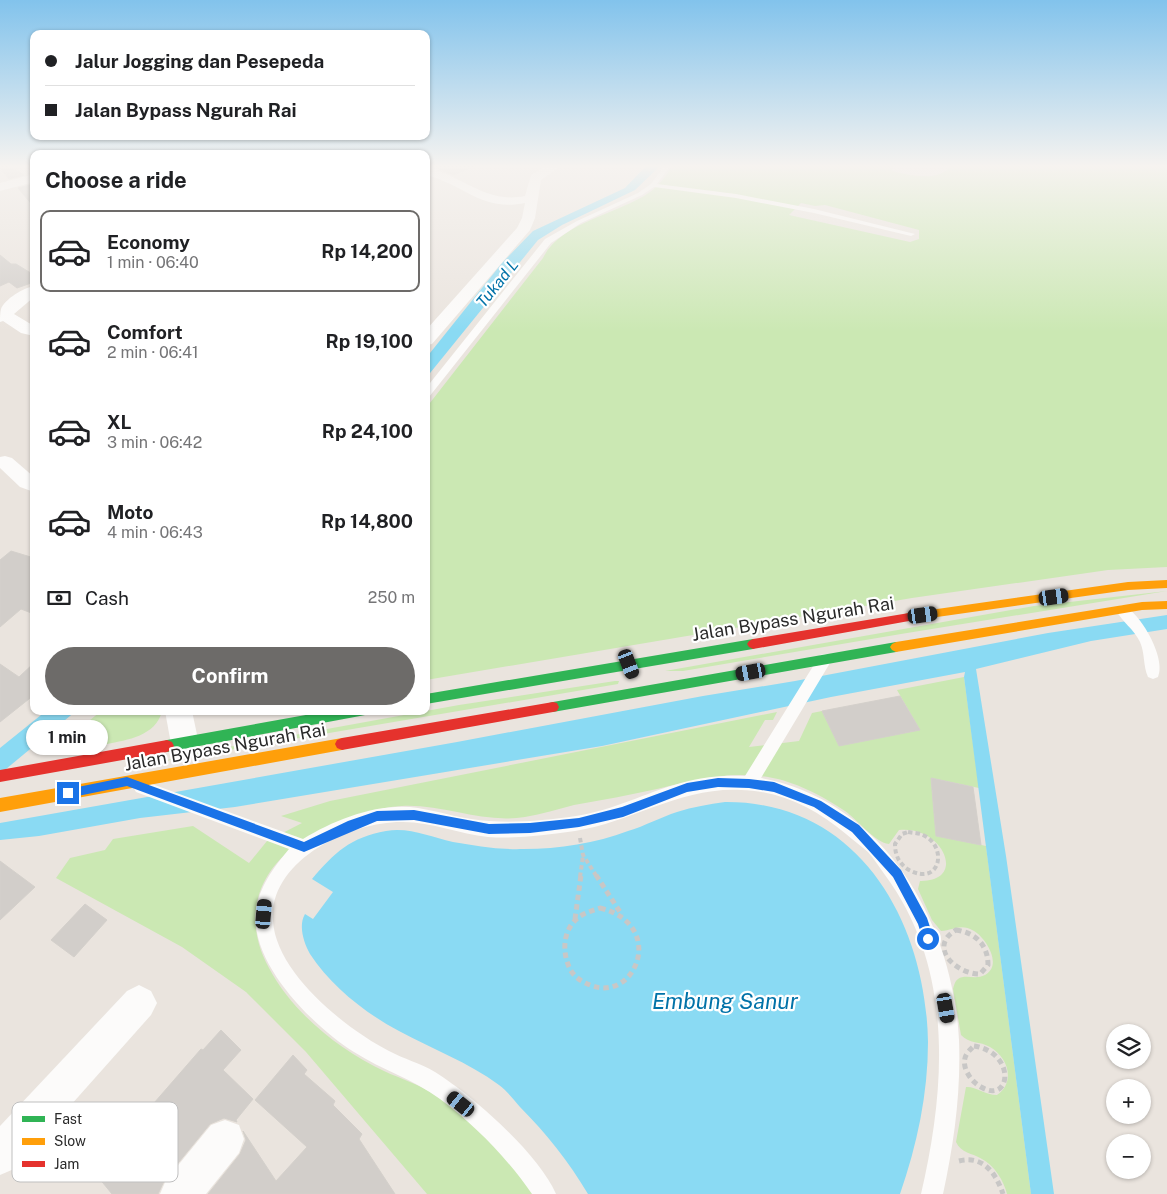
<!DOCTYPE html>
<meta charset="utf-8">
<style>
:root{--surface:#fff;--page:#f6f6f6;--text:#202124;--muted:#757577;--line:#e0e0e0;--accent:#6d6b69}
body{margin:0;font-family:"Public Sans",sans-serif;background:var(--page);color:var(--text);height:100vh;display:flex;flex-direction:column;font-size:19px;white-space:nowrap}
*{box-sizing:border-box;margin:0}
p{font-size:16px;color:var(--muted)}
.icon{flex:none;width:28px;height:28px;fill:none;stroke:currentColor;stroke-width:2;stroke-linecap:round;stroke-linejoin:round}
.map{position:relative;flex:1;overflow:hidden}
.details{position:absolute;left:30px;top:150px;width:400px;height:565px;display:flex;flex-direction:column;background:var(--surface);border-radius:10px;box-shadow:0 1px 4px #0004}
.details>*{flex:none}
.hud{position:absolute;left:30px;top:30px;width:400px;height:110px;border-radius:10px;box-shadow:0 1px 4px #0004;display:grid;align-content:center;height:110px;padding:0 15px;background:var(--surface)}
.buttons{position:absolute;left:1106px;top:1024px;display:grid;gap:10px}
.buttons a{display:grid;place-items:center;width:45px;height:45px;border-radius:50%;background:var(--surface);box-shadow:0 1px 4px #0004;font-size:25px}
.end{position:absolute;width:22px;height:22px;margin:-11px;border:6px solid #1a73e8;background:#fff;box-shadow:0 0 0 2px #fff}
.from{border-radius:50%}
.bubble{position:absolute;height:35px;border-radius:18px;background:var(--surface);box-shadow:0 1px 4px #0004;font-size:16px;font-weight:700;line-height:35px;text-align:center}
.car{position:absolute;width:15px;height:30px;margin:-15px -8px;border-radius:6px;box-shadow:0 0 4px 1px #0007;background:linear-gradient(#222 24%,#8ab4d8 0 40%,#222 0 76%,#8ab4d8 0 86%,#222 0)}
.hud b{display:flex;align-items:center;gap:18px;height:48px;font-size:19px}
.hud b+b{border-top:1px solid var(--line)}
.hud i{width:12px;height:12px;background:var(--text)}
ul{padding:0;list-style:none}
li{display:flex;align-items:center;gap:15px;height:82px;margin:0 10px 8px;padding:0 5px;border:2px solid transparent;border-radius:10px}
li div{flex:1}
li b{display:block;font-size:19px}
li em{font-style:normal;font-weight:700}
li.active{border-color:var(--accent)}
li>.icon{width:45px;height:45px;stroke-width:1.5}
h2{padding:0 15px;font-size:22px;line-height:60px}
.pay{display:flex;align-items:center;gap:12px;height:55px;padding:0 15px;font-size:19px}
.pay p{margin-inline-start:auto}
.primary-button{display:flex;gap:10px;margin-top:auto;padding:10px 15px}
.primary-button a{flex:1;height:58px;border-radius:30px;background:var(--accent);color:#fff;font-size:20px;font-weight:700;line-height:58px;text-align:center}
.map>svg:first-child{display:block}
.green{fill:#cbe8b3;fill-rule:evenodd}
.water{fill:#8adaf3}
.building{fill:#d2ceca;stroke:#d4d0cb}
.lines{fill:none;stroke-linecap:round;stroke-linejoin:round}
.path-far1{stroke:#c8c7c6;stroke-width:4;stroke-dasharray:4.5 3;stroke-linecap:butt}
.path{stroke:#c8c7c6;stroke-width:5;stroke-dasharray:5.5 4;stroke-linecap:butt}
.lane{fill:#fcfbfa;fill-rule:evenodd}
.street{fill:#fcfbfa;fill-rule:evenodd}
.fast{fill:#30b455;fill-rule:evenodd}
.slow{fill:#ff9f0a;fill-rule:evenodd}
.jam{fill:#e5322d;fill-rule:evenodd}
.route{fill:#1a73e8}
.labels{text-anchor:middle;stroke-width:4.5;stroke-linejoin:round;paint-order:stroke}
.far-water-label{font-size:16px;font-style:italic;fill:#0072a8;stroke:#fff}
.street-label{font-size:18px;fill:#2a2a2a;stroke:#fff}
.near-water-label{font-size:22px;font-style:italic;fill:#0072a8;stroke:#fff}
.key{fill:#fff;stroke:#bfbfbf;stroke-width:1}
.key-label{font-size:14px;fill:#2a2a2a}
</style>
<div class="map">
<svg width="1167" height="1194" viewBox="0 0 1167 1194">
<rect width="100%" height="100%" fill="#eae4de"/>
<g class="green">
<path d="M673 165H893L892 171C909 175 940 183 951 165H1167V567L1108 570 912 598 426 680V408L543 258C560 222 619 214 650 192 660 185 667 174 673 165ZM801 203 815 206 825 205 919 230V239L910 242 789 215Z"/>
<polygon points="1167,591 901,634 683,671 665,671 1034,606"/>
<path d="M964 677 979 788 931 778 936 835 986 846 1031 1194H1007C1004 1181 994 1165 982 1159 972 1153 961 1153 956 1142L966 1087C975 1086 985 1095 997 1095 1016 1082 1008 1057 990 1047 980 1041 969 1044 961 1035L953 989C954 985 955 981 958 979 965 974 976 980 985 975 1003 965 986 938 974 931 961 923 954 930 941 931L932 920 918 889 920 881C968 882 943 825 899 830L889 844C874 842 858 820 845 811 823 796 794 781 768 777 726 771 697 780 657 789 630 795 602 800 574 805 558 809 542 814 525 817 483 824 444 804 402 806 377 807 356 817 333 828 319 835 301 841 289 851 252 882 246 927 269 968 293 1013 338 1049 384 1071 401 1079 419 1084 435 1095 457 1109 478 1127 496 1145 510 1160 521 1178 534 1194H427L306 1052 246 992 182 947 56 878 70 858 105 850 113 839 193 826 249 863 267 841 302 823 281 816 330 801 777 712 773 720H765L749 747 799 741 812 713 822 711 839 745 920 730 897 690Z"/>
<polygon points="615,681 619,681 618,684 165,761 179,756 459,705"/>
<path d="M101 711H162C156 736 127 740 107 744 96 746 89 749 80 743L83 726Z"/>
</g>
<g class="water">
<polygon points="647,165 661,165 635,190 562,225 538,240 426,378 426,358 502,263 533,231 625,188"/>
<polygon points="1167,615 1167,629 1091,641 976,669 1006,856 1054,1194 1031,1194 964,677 965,672 831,697 602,746 235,807 140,818 39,836 0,840 0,823 457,742 703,696 795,681 1048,633"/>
<polygon points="46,711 76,711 0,774 0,748"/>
<path d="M725 802C859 801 926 922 928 1042 928 1094 917 1145 900 1194H588C569 1162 546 1133 520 1107 514 1100 507 1091 499 1085 468 1062 432 1049 399 1031 365 1013 331 986 310 954 304 943 298 926 305 914L313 919 333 892 312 879C334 853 351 837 386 831 410 827 430 837 453 842 476 846 500 850 524 849 559 849 596 843 628 831 645 826 661 817 677 812 693 807 709 804 725 802Z"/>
</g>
<g class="building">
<polygon points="0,165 7,165 24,175 9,179 0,168"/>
<polygon points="441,165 476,165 454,175 434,167"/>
<polygon points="34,184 34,207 18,188"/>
<polygon points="0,255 11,264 16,264 34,275 34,282 17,288 9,282 0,286"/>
<polygon points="11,551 34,558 34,614 21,609 0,627 0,560"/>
<polygon points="34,663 34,695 0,722 0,664 19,677"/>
<polygon points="900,696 920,730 839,746 822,711"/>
<polygon points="931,778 973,787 981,845 936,836"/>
<polygon points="0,861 35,887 0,920"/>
<polygon points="85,904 107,920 74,957 51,940"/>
<polygon points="221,1030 241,1050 223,1070 253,1099 236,1120 237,1122 224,1118 210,1124 165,1179 158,1194 112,1194 94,1172 201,1049 203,1050"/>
<polygon points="293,1055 307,1070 304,1074 335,1101 333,1105 362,1134 359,1139 395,1194 208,1194 240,1154 246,1140 243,1131 276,1181 307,1147 255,1100"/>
</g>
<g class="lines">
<g class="path-far1">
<path d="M908 832C913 833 919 833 923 835 948 846 941 887 909 870 899 864 895 855 895 844L902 834Z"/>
<polyline points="580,838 583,855 597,877"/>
<polyline points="580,877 583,856"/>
</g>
<g class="path">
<polyline points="596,875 622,915"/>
<path d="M600 908C668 925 635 1004 590 985 582 982 574 977 570 969 561 951 563 926 582 915 588 912 594 910 600 908Z"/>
<polyline points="575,919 581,875"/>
<path d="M956 930C976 933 988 945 988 965L980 974C956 974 927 947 956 930Z"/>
<path d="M974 1046C1017 1053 1011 1105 981 1087 974 1083 969 1077 966 1070 962 1059 966 1053 974 1046Z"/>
<path d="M959 1161C983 1155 996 1173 1003 1194"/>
</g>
<g class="lane">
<polygon points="665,165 671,165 657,184 736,194 814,209 915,234 911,236 814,213 736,198 654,187 642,195 581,223 551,243 429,397 426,398 426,388 545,239 577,221 638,193 651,184"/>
<path d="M1122 605C1140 611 1167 659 1158 677L1153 679 1148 677C1143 666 1145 653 1140 642 1134 629 1122 622 1116 610L1118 607Z"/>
<path d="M825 654 830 655 832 659 830 663 761 778C884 801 953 922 959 1040 961 1093 954 1143 943 1194H921C946 1087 954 968 885 875 880 868 874 859 868 852 861 846 853 840 846 834 816 809 781 791 741 790 680 787 633 822 575 831 546 835 517 839 488 837 460 834 432 822 403 822 352 821 268 860 273 921 276 973 346 1029 389 1051 404 1059 420 1063 435 1072 472 1095 539 1154 556 1194H532C507 1158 475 1125 440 1099 413 1079 382 1070 354 1052 314 1027 250 964 256 912 258 888 274 867 289 849L136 792 133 787 136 782 141 780 303 839C336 819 379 802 418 808 442 812 465 820 489 821 518 823 548 820 576 816 615 810 644 793 681 783 702 777 723 775 745 776L820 655Z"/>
</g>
<g class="street">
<path d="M548 165H562L541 180 535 218 530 230 432 344 426 345V330L517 228 522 218 525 203C482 212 463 184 426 175V167C464 176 485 204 525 196L531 175Z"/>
<polygon points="34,174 34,182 0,191 0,183"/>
<path d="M34 286V297L14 314 34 326V336L21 333 3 321 0 322C0 318 0 313 1 309 5 299 23 288 34 286Z"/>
<polygon points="5,456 12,458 34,477 34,492 20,487 0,468 0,457"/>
<polygon points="165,711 192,711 199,744 195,753 185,756 175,753 171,744"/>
<polygon points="139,985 151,991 157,1003 151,1015 14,1169 0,1175 0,1126 127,991"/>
<polygon points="225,1120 239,1125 244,1139 239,1153 206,1194 160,1194 166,1180 211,1125"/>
</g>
<g class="fast">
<polygon points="753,639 757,641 759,644 757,647 753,649 426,704 426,694"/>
<polygon points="896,642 900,644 902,647 900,650 896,652 553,712 549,711 547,707 549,703 553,702"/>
<polygon points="328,711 366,711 365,715 360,716 167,752 162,750 160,746 162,742 167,740"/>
</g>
<g class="slow">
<polygon points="1167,580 1167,588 1128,590 909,621 905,620 903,617 905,614 909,613 1128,582"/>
<polygon points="1167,601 1167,609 1142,610 896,652 892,650 890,647 892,644 896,642 1142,602"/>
<polygon points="342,738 347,740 349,744 347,748 342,750 0,812 0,798"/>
</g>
<g class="jam">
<polygon points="909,613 913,614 915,617 913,620 909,621 753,649 749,647 747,644 749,641 753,639"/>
<polygon points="553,702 557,703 559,707 557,711 553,712 342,750 337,748 335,744 337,740 342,738"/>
<polygon points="167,740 172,742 174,746 172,750 167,752 0,782 0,770"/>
</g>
</g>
<linearGradient id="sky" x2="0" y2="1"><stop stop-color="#82c3ec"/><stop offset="0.5" stop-color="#f6f3f0"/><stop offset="1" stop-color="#f6f3f0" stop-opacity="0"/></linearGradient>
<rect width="1167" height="332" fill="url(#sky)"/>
<polygon class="route" points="127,777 304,842 348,821 377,811 414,810 489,824 530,823 579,818 622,807 687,783 718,778 749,779 774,782 821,801 859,825 901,870 927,918 934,939 932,943 928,945 924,943 918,924 893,877 852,832 814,807 774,792 749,788 718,787 687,792 623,817 579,827 530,833 489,834 414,820 377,821 304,852 127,786 68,798 64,793 68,789"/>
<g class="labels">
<g class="far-water-label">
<text transform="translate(497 283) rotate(-51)" y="6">Tukad L</text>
</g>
<g class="street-label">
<text transform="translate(793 619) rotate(-9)" y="6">Jalan Bypass Ngurah Rai</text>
<text transform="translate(225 747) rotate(-10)" y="6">Jalan Bypass Ngurah Rai</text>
</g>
<g class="near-water-label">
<text x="725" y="1009">Embung Sanur</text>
</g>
</g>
<rect x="12" y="1102" width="166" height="80" rx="8" class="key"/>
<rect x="22" y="1116" width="23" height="6" fill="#30b455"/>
<rect x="22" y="1138" width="23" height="7" fill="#ff9f0a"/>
<rect x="22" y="1161" width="23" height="6" fill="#e5322d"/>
<g class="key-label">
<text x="54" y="1124">Fast</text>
<text x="54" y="1146">Slow</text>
<text x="54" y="1169">Jam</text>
</g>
</svg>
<div class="buttons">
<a><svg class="icon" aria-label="layers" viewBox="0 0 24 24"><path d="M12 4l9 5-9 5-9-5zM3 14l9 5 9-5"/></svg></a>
<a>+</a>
<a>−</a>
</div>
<i class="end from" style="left:928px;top:939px"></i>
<i class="end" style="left:68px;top:793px"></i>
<div class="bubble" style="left:26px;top:720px;width:82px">1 min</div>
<i class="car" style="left:1054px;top:597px;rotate:82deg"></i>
<i class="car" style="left:923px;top:615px;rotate:82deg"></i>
<i class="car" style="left:629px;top:664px;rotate:159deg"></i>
<i class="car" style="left:751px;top:672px;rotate:260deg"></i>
<i class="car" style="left:264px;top:914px;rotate:5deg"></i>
<i class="car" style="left:946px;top:1008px;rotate:170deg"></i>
<i class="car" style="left:461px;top:1104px;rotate:309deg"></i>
<div class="hud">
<b><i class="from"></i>Jalur Jogging dan Pesepeda</b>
<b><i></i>Jalan Bypass Ngurah Rai</b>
</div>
<section class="details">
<h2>Choose a ride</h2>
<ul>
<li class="active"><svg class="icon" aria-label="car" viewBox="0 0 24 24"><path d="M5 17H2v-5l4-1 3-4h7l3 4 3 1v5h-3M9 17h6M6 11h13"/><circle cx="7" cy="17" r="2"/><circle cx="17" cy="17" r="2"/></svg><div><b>Economy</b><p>1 min · 06:40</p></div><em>Rp 14,200</em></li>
<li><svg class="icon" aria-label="car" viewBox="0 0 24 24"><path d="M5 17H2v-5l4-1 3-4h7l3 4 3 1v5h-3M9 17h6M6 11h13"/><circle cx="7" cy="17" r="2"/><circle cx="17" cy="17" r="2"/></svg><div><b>Comfort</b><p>2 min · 06:41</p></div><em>Rp 19,100</em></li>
<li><svg class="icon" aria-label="car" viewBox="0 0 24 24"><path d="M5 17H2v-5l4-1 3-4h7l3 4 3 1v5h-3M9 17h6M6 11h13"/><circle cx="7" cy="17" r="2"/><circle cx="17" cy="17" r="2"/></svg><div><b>XL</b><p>3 min · 06:42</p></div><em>Rp 24,100</em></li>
<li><svg class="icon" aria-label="car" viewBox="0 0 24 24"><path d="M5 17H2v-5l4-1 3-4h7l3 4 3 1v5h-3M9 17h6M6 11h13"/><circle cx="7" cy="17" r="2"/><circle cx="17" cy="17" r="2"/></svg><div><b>Moto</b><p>4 min · 06:43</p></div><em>Rp 14,800</em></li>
</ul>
<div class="pay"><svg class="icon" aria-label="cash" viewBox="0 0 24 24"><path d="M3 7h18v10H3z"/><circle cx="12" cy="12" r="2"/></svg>Cash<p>250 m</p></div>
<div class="primary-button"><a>Confirm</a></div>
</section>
</div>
